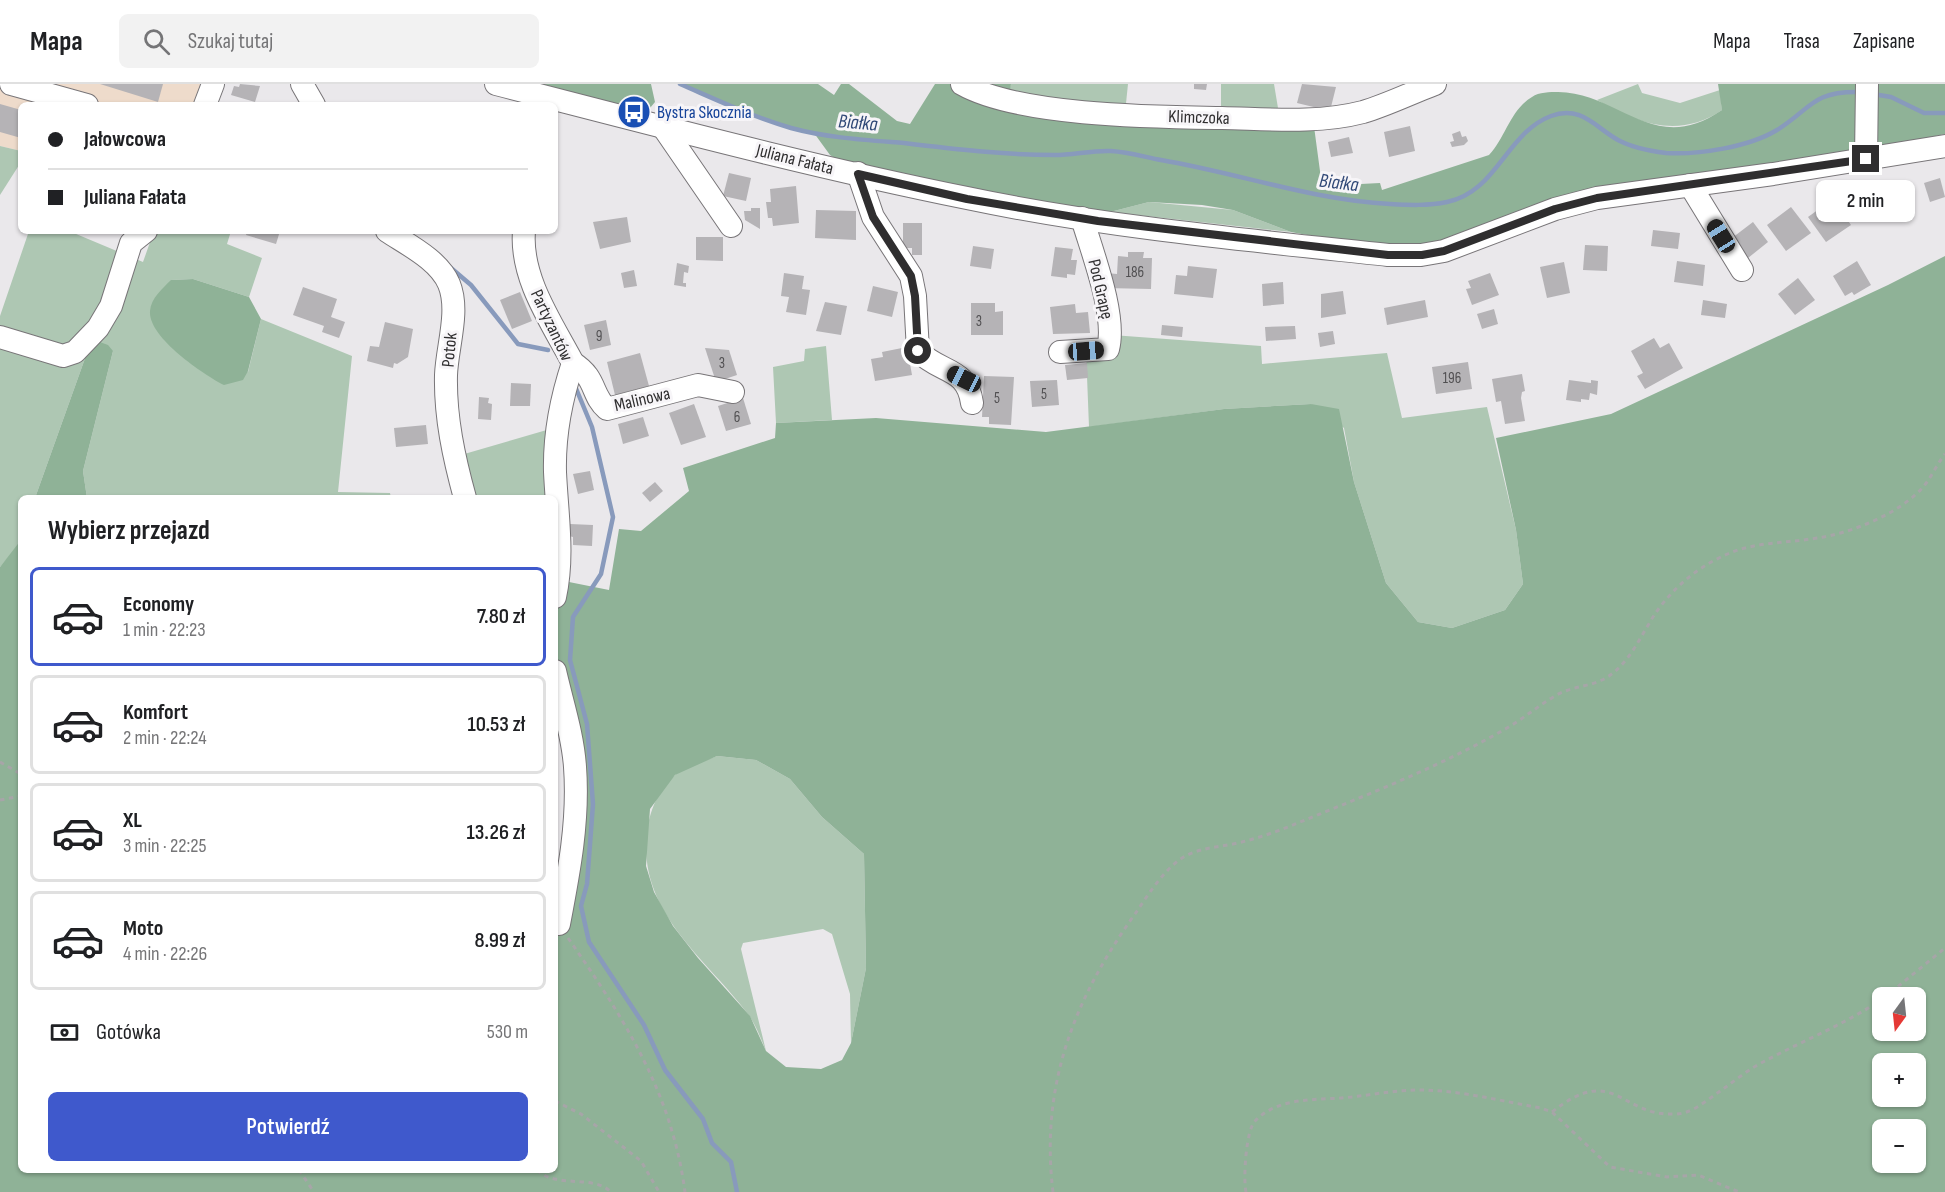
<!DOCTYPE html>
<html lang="pl">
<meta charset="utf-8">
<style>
:root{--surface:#fff;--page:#f2f2f2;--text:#202124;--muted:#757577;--line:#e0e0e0;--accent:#3f59cc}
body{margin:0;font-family:"Sofia Sans Condensed",sans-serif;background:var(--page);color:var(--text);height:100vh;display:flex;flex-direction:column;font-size:22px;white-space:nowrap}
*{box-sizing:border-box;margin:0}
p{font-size:20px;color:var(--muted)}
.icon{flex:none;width:33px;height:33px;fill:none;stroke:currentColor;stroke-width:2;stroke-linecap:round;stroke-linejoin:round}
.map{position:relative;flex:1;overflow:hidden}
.sheet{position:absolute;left:18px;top:411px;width:540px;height:678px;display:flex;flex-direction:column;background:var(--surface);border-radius:9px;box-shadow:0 2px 4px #0004}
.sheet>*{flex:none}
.guide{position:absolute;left:18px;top:18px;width:540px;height:132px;border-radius:9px;box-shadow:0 2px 4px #0004;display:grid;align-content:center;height:132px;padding:0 30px;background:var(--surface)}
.needle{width:39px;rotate:195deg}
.controls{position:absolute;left:1872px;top:903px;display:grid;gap:12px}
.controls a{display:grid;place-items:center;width:54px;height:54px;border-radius:9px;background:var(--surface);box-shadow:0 2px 4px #0004;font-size:30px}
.end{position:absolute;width:27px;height:27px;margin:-14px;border:8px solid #2f2e2f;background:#fff;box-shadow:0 0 0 3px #fff}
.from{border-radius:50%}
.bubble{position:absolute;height:42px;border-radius:9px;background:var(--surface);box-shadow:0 2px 4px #0004;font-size:20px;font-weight:600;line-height:42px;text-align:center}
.car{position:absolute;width:18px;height:36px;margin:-18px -9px;border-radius:8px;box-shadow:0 0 4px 2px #0007;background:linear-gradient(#222 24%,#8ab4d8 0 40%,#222 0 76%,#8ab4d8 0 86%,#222 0)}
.guide b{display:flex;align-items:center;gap:21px;height:57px;font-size:22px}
.guide b+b{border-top:2px solid var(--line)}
.guide i{width:15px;height:15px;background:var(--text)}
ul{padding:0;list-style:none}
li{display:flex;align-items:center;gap:18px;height:99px;margin:0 12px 9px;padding:0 18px;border:3px solid var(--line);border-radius:9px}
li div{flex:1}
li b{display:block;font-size:22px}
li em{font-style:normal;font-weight:600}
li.active{border-color:var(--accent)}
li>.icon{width:54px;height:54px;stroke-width:1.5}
h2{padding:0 30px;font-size:27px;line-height:72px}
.pay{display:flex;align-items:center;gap:15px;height:66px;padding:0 30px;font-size:22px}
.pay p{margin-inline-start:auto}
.cta{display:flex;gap:12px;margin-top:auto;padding:12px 30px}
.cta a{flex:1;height:69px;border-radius:9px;background:var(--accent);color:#fff;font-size:24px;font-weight:600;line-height:69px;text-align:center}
header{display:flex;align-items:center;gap:36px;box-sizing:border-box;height:84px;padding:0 30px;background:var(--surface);border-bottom:2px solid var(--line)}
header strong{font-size:28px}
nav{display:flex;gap:33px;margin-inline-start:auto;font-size:21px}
.search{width:420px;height:54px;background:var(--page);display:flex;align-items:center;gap:15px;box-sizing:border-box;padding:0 21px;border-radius:9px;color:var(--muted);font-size:22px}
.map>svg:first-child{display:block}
.industrial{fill:#eedbcb}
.green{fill:#aec7b3}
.forest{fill:#8fb297;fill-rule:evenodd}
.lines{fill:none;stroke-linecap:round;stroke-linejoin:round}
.stream{stroke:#889abc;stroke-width:4.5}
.building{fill:#b5b3b6}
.minor-casing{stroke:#787578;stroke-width:24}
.path{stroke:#a7a5a8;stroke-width:3;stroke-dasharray:4.5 4.5;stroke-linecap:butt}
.minor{stroke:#fff;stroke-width:22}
.route{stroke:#2f2e2f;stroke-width:8}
.labels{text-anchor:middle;stroke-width:6;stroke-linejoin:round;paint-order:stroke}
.number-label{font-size:15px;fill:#504f51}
.transit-label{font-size:18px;fill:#164399;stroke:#f7f5f8;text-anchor:start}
.street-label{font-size:18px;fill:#2f2e2f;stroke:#f7f5f8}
.water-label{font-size:20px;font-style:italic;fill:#314977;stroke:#f7f5f8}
</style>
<header>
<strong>Mapa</strong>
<div class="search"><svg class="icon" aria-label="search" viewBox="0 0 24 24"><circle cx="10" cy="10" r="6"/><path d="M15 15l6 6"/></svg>Szukaj tutaj</div>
<nav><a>Mapa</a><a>Trasa</a><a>Zapisane</a></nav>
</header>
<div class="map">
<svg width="1945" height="1108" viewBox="0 0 1945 1108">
<rect width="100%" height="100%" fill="#eae8eb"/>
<polygon class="industrial" points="0,0 213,0 205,21 21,21 21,67 0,62"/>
<g class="green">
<polygon points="1011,0 1128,0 1125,29 1008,9"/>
<polygon points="1221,0 1274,0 1280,36 1221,34"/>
<path d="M1638 0 1642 9 1680 19 1720 6 1722 26C1680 55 1637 40 1597 16Z"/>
<polygon points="0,62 21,67 21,78 0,111"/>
<polygon points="1149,118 1233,126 1291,148 1110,128"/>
<polygon points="29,147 69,147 143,178 154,147 231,147 227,160 262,174 249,213 193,195 171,196 248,288 261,235 352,272 338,408 390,409 391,414 87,414 83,387 113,267 88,266 35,414 21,414 19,461 0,483 0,232"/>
<polygon points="1112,251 1261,262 1262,280 1387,269 1402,334 1487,323 1516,446 1523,500 1505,526 1452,544 1418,538 1386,499 1354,398 1344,344 1311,320 1224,325 1089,343 1086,267"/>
<polygon points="826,262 832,336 776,339 773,283 804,277 805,265"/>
<polygon points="557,343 555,414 465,414 454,373"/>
<path d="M717 672 756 676 790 695 822 733 864 770 866 884 851 959 850 910 832 850 823 845 743 859 741 865 766 967C761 955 756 941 748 930 705 873 637 828 647 747 650 727 658 705 675 691 685 682 704 677 717 672Z"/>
</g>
<g class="forest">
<polygon points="496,0 651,0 655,18 650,24 625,18 610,21"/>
<path d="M680 0H818L834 11 841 0H849L897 37 910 40 935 0H1011L1008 17 1313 35 1322 102 1380 99 1382 106 1489 71C1506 53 1510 26 1532 13 1539 8 1550 8 1558 8 1621 9 1654 73 1722 26L1718 0H1945V50L1447 155 1425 159 1391 160 1318 153 1291 148 1233 126 1202 121 1149 118 1110 128 1094 127 842 79 830 71 814 49 751 31Z"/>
<path d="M1945 172V1108H0V483L21 456V1086H555V847L576 731 555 587V513L559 496 609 506 619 445 641 447 689 407 683 384 775 354 776 339 876 334 1046 348 1224 325 1311 320 1339 325 1354 398 1386 499 1418 538 1452 544 1505 526 1523 500 1516 446 1496 354 1611 330 1888 201ZM717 672 756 676 790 695 822 733 864 770 866 884 851 959 842 976 821 985 786 983 766 967 750 932 698 874 673 842 654 808 646 782 650 725 675 691ZM1882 914H1916V946H1882ZM1882 980H1916V1012H1882ZM1882 1046H1916V1078H1882Z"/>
<path d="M193 195 249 213 261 235 248 287 243 296 224 301C203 290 148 253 150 227 151 214 163 204 171 196Z"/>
<polygon points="97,257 108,261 113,267 83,387 87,414 35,414 88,266"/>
</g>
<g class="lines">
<g class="stream">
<path d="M680 0C717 16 753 33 791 44 828 54 866 56 904 59 953 65 1005 71 1055 71 1073 71 1093 66 1111 67 1128 68 1145 73 1161 76 1238 89 1312 116 1390 120 1409 121 1428 122 1447 118 1497 108 1506 49 1551 32 1581 21 1595 43 1618 56 1633 64 1650 67 1666 69 1698 71 1749 63 1777 46 1811 25 1812 7 1859 8"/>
<polyline points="1873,10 1891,13 1924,29 1945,29"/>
<polyline points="451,184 471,201 518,260 548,266"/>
<polyline points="575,302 592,343 613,433 601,490 573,533 570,576 587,640 593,720 587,800 581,822 589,858 644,941 665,986 703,1035 712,1059 731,1078 737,1108"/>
</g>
</g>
<g class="building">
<polygon points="100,0 163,0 158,18"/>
<polygon points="240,0 260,2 255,18 231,11 234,2 239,3"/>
<polygon points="1194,0 1207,0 1206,6 1194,5"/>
<polygon points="1302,0 1336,3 1330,27 1297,19"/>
<polygon points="0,20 21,26 21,54 0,48"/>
<polygon points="1410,42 1415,67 1389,73 1384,48"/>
<polygon points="1460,47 1462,53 1466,52 1468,57 1464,61 1452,63 1450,58 1454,57 1452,50"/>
<polygon points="1349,53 1353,69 1331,73 1328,58"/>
<polygon points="729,89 751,94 746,117 723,112"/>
<polygon points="1940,94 1945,113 1930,118 1924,99"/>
<polygon points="796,102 799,139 773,142 772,134 768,134 766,118 771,118 770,105"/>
<polygon points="1895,107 1900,123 1896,125 1898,131 1879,137 1872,113"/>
<polygon points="1833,115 1851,141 1826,158 1808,133"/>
<polygon points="1791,123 1811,149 1786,167 1767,141"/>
<polygon points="751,124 760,124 760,145 745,136 744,127 751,127"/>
<polygon points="816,126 856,127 856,156 815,154"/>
<polygon points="627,133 631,158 600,165 593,138"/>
<polygon points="1753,138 1768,158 1748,174 1732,154"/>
<polygon points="903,139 922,139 922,171 912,171 912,164 903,164"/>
<polygon points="1653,146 1680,149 1678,165 1651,162"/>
<polygon points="247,147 280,147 276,160 246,151"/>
<polygon points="696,153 723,153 723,177 696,176"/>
<polygon points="1585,161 1608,162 1607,187 1583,186"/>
<polygon points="973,162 994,165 991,185 970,182"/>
<polygon points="1055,163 1073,165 1071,176 1077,176 1075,191 1067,190 1067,194 1051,192"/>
<polygon points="1128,168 1144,168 1143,174 1152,174 1151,205 1105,204 1106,189 1117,190 1118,172 1128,173"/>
<polygon points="1677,177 1705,181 1703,202 1674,198"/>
<polygon points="1857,177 1871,201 1854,211 1852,208 1845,212 1833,192"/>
<polygon points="1564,178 1570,209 1547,214 1540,183"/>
<polygon points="677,179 689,182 688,189 684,188 683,199 686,199 686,203 674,201"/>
<polygon points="1188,182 1217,185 1213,214 1174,210 1176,191 1187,192"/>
<polygon points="634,186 637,202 624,204 621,189"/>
<polygon points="784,189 804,192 802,205 810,206 806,231 786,228 789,213 781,212"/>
<polygon points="1490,189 1499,211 1472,221 1466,205 1471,204 1468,197"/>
<polygon points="1798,194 1815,216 1795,231 1778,210"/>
<polygon points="1283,198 1284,220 1263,222 1262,200"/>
<polygon points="873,202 898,208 892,233 867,227"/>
<polygon points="303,203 337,215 331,233 345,238 339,254 322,248 324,242 293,231"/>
<polygon points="1343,207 1346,230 1321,234 1321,210"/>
<polygon points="520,208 532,237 512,245 500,216"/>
<polygon points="1425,216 1428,233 1387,241 1384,224"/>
<polygon points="1703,216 1727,220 1725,234 1701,231"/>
<polygon points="825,218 847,222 841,251 816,247"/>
<polygon points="971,219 995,219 995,228 1003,227 1003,251 971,251"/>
<polygon points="1075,220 1076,229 1088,228 1090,249 1053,250 1050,223"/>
<polygon points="1494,225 1498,240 1482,245 1477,230"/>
<polygon points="606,236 611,261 590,266 584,241"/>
<polygon points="385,238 413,245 408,273 397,280 394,279 393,284 367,277 370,262 379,263"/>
<polygon points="1162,241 1183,243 1182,253 1161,251"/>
<polygon points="1295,242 1296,255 1266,257 1265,243"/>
<polygon points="1333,247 1335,260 1320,263 1318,249"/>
<polygon points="1654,254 1660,264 1669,259 1683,284 1645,305 1637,292 1643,289 1631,267"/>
<polygon points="907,263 912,291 875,297 871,275 883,273 882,268"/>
<polygon points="705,264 729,266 737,291 716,298"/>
<polygon points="640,269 649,302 615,311 607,278"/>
<polygon points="1468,278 1472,305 1436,310 1432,283"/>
<polygon points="1087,279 1088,294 1067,296 1065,281"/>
<polygon points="1522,290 1525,307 1522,308 1521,314 1525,337 1505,340 1501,317 1496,318 1492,295"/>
<polygon points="984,292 1014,293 1011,341 989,340 989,333 982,333"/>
<polygon points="1057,296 1059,321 1032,323 1030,297"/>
<polygon points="1569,296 1591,299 1591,296 1598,297 1597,311 1590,309 1589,316 1581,315 1581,318 1566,316"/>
<polygon points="511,299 531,300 530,322 510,322"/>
<polygon points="479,313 489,314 488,319 492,320 491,336 478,335"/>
<polygon points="743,314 751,340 726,347 718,322"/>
<polygon points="694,320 706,353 681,361 669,329"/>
<polygon points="643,333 649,352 623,360 618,340"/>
<polygon points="426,341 428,360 396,363 394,344"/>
<polygon points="590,387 594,406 578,410 573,390"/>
<polygon points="655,398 663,407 650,418 642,409"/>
<polygon points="570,440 593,441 592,462 573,461 573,453 569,452"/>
</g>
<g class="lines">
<g class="minor-casing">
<g id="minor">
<polyline points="11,0 87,21"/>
<polyline points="302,0 314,21"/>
<path d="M496 0C652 40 808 82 967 114 1105 143 1247 156 1388 171H1421L1444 167 1555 125 1597 114 1773 90 1945 62"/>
<path d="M962 0C1018 32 1155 33 1222 34 1268 35 1317 40 1363 28 1387 21 1411 9 1435 0"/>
<polyline points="205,21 213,0"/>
<polyline points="663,43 731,142"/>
<polyline points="1866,75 1867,0"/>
<path d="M858 89 873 133 911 192 915 212 918 267C941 290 967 283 972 319"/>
<polyline points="1690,101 1742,186"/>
<path d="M387 147C408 161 439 176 449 200 460 227 447 263 446 291 445 333 454 374 465 414"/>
<path d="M524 147C520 194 552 239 573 279 561 315 554 349 555 388 557 431 564 471 555 513"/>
<polyline points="0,253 63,272 75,268 98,244 111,222 131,159 146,147"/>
<path d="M1060 268 1108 265C1117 232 1092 168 1082 134"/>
<path d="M573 279C597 294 591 311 607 325L698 301 733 308"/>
<path d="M555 587C562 618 573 651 575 683 579 736 569 788 559 840"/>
</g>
</g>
<g class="path">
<polyline points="0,678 21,690"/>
<polyline points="0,716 21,712"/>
<path d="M568 854C624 934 672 1009 685 1108"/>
<polyline points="1884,914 1945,864"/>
<polyline points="555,1017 581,1030 641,1077 659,1108"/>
<path d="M1552 1028C1615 978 1620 1033 1675 1030 1693 1030 1708 1015 1723 1005 1736 996 1750 984 1765 977 1804 956 1846 940 1882 915"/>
<polyline points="299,1086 314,1108"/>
<path d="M537 1086C557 1105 592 1090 611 1108"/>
<path d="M1053 1108C1040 1002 1074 915 1135 830 1148 811 1161 790 1179 776 1196 764 1214 764 1233 760 1252 756 1270 750 1288 743 1361 713 1438 684 1507 644 1524 634 1538 622 1555 612 1569 603 1587 603 1602 596 1629 583 1641 550 1657 527 1674 504 1693 487 1719 474 1751 457 1782 460 1817 454 1852 449 1901 429 1924 402 1932 392 1937 380 1945 370"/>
<path d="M1246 1108C1243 1095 1246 1046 1255 1037 1277 1014 1312 1016 1341 1014 1367 1012 1393 1006 1419 1006 1459 1006 1501 1017 1541 1024L1552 1028 1610 1083 1667 1093 1698 1091 1739 1108"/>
</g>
<use href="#minor" class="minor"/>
</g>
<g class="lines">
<polyline class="route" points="918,267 915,212 911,192 873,133 858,90 967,115 1098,137 1388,171 1422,171 1444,167 1555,125 1597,114 1866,75"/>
</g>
<defs>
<g id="bus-disc" transform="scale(1.725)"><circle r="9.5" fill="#1a4fb4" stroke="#f7f5f8"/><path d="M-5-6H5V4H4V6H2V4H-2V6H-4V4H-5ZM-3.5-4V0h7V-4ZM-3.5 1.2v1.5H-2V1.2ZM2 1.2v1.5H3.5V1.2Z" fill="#fff"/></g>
</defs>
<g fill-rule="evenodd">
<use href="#bus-disc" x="634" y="28"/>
</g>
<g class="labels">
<g class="number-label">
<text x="1135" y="193">186</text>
<text x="979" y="242">3</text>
<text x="599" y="257">9</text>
<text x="722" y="284">3</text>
<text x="1452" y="299">196</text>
<text x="1044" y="315">5</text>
<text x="997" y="319">5</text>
<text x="737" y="338">6</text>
</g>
<g class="transit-label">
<text x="657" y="34">Bystra Skocznia</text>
</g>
<g class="street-label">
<text transform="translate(1199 33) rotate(2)" y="6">Klimczoka</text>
<text transform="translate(795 75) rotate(14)" y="6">Juliana Fałata</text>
<text transform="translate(1101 205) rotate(77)" y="6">Pod Grapę</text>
<text transform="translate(552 241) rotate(65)" y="6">Partyzantów</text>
<text transform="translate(449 266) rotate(-85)" y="6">Potok</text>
<text transform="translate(642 315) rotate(-13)" y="6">Malinowa</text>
</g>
<g class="water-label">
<text transform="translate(858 38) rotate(5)" y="7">Białka</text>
<text transform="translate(1339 98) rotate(7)" y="7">Białka</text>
</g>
</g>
</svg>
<div class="controls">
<a><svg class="needle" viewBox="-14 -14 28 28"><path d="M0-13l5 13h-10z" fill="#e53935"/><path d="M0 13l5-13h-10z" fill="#757577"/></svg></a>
<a>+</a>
<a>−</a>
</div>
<i class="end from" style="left:918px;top:267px"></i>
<i class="end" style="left:1866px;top:75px"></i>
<div class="bubble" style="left:1816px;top:96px;width:99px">2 min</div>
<i class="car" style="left:1721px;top:152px;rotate:328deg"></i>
<i class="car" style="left:1086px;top:267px;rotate:86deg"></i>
<i class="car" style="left:964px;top:295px;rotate:296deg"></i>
<div class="guide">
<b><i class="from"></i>Jałowcowa</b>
<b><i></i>Juliana Fałata</b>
</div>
<section class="sheet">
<h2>Wybierz przejazd</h2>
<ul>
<li class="active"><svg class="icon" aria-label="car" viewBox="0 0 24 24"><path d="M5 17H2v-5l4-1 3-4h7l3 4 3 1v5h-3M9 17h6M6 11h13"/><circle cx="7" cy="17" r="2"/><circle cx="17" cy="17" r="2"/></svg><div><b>Economy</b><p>1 min · 22:23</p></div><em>7.80 zł</em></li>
<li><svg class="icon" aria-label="car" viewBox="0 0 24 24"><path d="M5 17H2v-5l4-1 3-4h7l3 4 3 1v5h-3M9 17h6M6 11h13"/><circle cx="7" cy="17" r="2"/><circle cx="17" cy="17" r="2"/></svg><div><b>Komfort</b><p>2 min · 22:24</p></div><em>10.53 zł</em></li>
<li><svg class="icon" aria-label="car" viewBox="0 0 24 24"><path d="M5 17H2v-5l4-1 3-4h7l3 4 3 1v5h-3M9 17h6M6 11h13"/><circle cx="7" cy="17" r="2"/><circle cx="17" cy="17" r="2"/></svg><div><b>XL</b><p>3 min · 22:25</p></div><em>13.26 zł</em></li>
<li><svg class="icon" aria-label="car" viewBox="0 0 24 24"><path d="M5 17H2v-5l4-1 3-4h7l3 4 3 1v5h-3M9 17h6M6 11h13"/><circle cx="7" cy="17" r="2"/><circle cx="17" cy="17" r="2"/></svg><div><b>Moto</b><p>4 min · 22:26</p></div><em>8.99 zł</em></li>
</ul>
<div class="pay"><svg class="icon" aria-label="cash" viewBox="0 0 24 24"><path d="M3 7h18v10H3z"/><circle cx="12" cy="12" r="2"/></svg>Gotówka<p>530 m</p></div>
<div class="cta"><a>Potwierdź</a></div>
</section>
</div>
